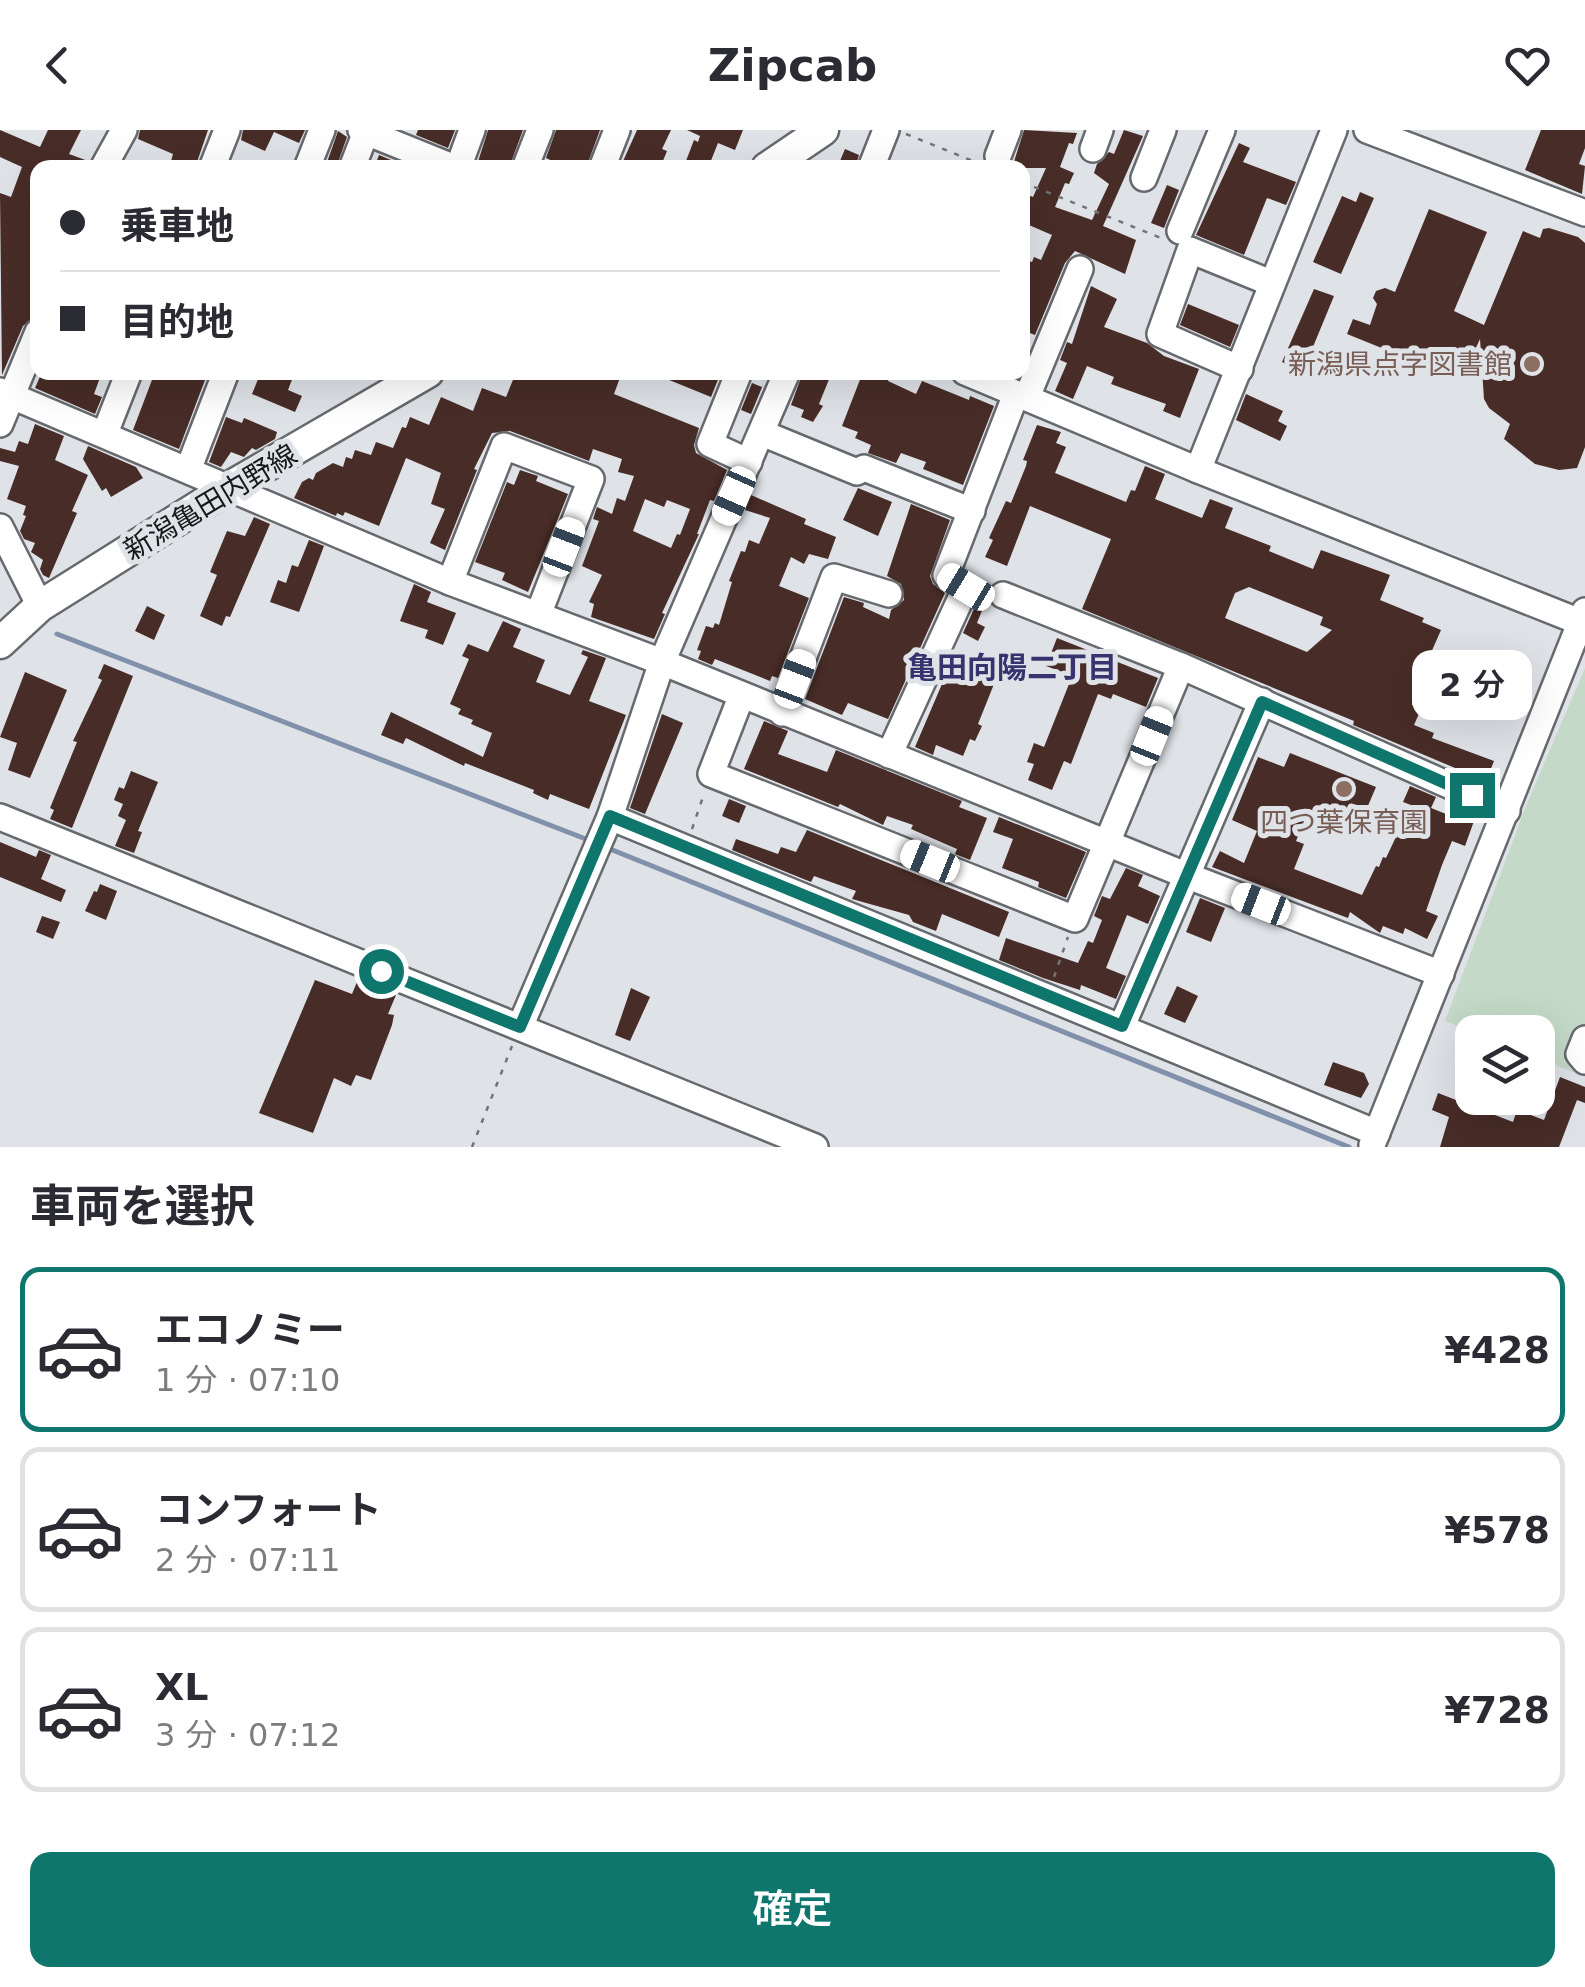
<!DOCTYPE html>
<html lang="ja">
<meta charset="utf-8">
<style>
:root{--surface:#fff;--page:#f2f2f3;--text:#2b2b33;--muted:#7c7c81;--line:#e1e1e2;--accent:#0f766e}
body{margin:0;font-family:"DejaVu Sans","Noto Sans JP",sans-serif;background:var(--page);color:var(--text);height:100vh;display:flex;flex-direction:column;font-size:38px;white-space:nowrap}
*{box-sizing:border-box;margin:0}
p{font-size:32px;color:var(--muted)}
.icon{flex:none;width:55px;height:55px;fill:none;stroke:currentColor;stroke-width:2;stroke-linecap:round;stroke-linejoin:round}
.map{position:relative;height:1017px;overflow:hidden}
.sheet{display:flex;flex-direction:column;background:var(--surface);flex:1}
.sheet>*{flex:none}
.guide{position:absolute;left:30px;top:30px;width:1000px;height:220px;border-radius:20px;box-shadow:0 10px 40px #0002;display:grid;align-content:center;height:220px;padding:0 30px;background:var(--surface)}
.fabs{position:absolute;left:1455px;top:885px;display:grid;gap:20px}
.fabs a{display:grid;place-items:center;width:100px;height:100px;border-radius:20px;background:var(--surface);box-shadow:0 10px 40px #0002;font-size:50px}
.end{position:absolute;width:45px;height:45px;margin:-22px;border:12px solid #0f766e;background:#fff;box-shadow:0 0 0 5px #fff}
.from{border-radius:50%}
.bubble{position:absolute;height:70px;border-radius:20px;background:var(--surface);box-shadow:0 10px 40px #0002;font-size:32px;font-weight:600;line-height:70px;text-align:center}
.car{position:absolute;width:30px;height:60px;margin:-30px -15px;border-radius:12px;box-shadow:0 0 8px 2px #0007;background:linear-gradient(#fff 24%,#345 0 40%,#fff 0 76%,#345 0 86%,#fff 0)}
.guide b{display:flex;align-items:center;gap:35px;height:95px;font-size:38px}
.guide b+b{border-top:2px solid var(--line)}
.guide i{width:25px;height:25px;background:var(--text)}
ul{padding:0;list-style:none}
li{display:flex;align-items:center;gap:30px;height:165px;margin:0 20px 15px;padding:0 10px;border:5px solid var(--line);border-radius:20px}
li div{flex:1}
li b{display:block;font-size:38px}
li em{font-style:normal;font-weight:600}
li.active{border-color:var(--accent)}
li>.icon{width:90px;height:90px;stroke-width:1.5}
h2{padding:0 30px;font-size:45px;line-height:120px}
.cta{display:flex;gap:20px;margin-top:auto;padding:20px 30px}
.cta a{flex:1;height:115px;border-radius:20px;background:var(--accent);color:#fff;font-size:40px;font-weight:600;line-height:115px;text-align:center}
header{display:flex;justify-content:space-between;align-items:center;height:130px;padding:0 30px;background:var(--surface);font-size:45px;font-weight:600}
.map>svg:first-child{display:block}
.green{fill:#c4d9c7}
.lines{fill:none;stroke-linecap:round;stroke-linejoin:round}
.stream{stroke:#8191ab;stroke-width:5}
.building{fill:#482c27;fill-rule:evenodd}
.minor-casing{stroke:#66696d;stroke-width:30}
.major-casing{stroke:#66696d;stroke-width:35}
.path{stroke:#717376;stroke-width:2.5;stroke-dasharray:5 8;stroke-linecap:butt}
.minor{stroke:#fff;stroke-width:25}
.major{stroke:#fff;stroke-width:30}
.route{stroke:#0f766e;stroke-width:12}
.education-dot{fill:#8d6e63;stroke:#dfe2e7;stroke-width:4}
.labels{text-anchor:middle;stroke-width:10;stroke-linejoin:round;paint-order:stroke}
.education-label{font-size:28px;fill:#785e54;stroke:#dfe2e7;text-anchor:end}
.street-label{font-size:28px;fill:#161819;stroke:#dfe2e7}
.neighbourhood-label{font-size:30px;font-weight:bold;fill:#37336f;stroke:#dfe2e7}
</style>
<header><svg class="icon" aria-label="back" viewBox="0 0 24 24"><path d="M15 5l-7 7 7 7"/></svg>Zipcab<svg class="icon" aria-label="heart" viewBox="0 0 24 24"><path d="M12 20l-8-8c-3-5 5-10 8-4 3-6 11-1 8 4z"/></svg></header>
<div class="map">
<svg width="1585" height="1017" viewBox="0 0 1585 1017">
<rect width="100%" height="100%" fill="#dfe2e7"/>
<polygon class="green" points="1585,538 1585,947 1538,928 1538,902 1473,902 1445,891 1526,676"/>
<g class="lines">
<g class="stream">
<polyline points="57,504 591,711"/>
<polyline points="605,717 1349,1017"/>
</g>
</g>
<g class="building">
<polygon points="0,0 40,17 48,0 81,0 69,24 88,31 87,38 38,38 38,179 35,186 23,196 2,245 0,63 11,67 22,37 0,27"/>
<polygon points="140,0 208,0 195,38 169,38 173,24 138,9"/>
<polygon points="243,0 305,0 299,13 274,2 265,21 241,10"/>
<polygon points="418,0 455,0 448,18 416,5"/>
<polygon points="488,0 523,0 509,38 477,35"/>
<polygon points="556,0 600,0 586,38 568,38 546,28"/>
<polygon points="637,0 671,0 662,19 667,21 660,38 620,38"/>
<polygon points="687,0 743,0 735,20 718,13 708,38 687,38 689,32 686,31 694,10 698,12 700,6"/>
<polygon points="1024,0 1077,3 1073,14 1069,13 1060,37 1074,43 1069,54 1065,53 1055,77 1092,90 1109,54 1094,43 1097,34 1109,22 1114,24 1124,0 1143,6 1103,96 1136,110 1125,144 1075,121 1065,133 1035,205 1022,200 1022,129 1032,132 1034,127 1041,130 1052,105 1022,92 1022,63 1033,67 1046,38 1012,38"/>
<polygon points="1541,0 1585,0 1585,18 1579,34 1585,36 1582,64 1525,40"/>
<polygon points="338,1 347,7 336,38 325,38"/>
<polygon points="1239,13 1250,18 1243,32 1296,52 1286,75 1267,68 1244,125 1196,105"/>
<polygon points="845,19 859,25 855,38 837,38"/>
<polygon points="379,25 410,38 374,38"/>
<polygon points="1167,55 1179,60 1164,98 1151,93"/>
<polygon points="1360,62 1374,68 1341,144 1313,132 1342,66 1356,72"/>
<polygon points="1429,79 1487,102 1454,181 1484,195 1523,101 1540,108 1543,99 1549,98 1578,107 1585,113 1585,317 1577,338 1559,340 1535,334 1504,309 1510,294 1489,278 1484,269 1480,209 1461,250 1347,204 1353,189 1370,195 1377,174 1373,168 1376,161 1385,158 1395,162"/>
<polygon points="1091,156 1117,169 1104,197 1147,213 1164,226 1199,239 1180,288 1163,281 1166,274 1111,254 1114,247 1087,236 1073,269 1055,261 1067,233 1060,230 1067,212 1072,214"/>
<polygon points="1314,159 1334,166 1303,241 1282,232"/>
<polygon points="1188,174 1239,195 1230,217 1180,195"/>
<polygon points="42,242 102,242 94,264 102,267 95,284 35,258"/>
<polygon points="155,242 208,242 179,319 133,300"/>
<polygon points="261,242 295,242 288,260 302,266 295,282 252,264"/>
<path d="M530 242H622L614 264 699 298 694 315 696 323 727 340 714 371 710 370 697 404H699L662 483 665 484 654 509 591 487 594 474 589 472 602 445 582 436 599 391 593 389 597 377 612 384 617 368 625 371 634 346 618 342 622 329 593 319 589 331 510 301 492 303 474 339 477 340 445 420 430 413 445 379 431 374 441 343 406 328 379 396 345 382 343 386 337 383 336 386 294 368 302 352 309 348 313 350 316 343 333 333 343 337 346 327 352 329 355 320 371 325 376 312 393 318 402 297 406 298 410 287 429 295 441 267 473 281 482 258 506 267 515 245 527 250ZM645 369 664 377 667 370 690 379 680 405 677 404 671 418 633 401Z"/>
<polygon points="686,242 699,248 701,242 721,242 711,267 652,243"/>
<polygon points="803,242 832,242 819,274 823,276 813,292 801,287 804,280 791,275"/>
<polygon points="863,242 891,242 888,251 916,264 922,251 969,270 970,266 994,276 963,355 923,339 926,332 901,323 896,333 868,323 871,315 855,308 858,302 842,296"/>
<polygon points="765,250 751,284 741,280 752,253 762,257"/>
<polygon points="1246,264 1283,281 1278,291 1287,296 1280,311 1236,290"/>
<polygon points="226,287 242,293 244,288 277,302 275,309 256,320 252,318 244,327 231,322 221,337 209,332"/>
<polygon points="35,294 64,306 55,330 88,345 72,381 77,383 49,448 43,445 40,439 43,430 31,422 35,413 24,409 20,401 26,386 23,385 26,376 7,369 19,336 0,331 0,318 15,322 19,311 28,314"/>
<path d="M1037 295 1061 302 1056 313 1066 317 1055 343 1126 372 1131 360 1135 361 1145 336 1165 344 1155 369 1202 388 1210 369 1233 378 1225 398 1271 416 1269 421 1313 439 1321 420 1390 445 1380 470 1424 488 1422 492 1441 500 1430 525 1444 531 1437 547 1423 541 1413 565 1412 575 1421 579 1414 595 1434 603 1432 608 1494 631 1486 651 1353 595 1354 591 1082 479 1111 409 1030 376 1007 436 985 427 993 410 989 408 1006 371 1011 373 1026 336 1027 331 1023 330ZM1249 457 1323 487 1320 495 1332 500 1307 522 1225 488 1235 463Z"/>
<polygon points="88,316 136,337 143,348 111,367 106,358 102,361 83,329"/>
<polygon points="520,340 538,346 536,351 568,364 528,462 502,450 505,443 475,432 507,352 514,355"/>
<polygon points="858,358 892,372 878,406 843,390"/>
<polygon points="751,365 806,389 804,394 836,407 828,429 809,424 804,434 791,427 779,456 809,468 778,548 772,546 770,551 715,529 712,535 698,529 701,521 697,520 706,496 713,498 715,493 719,495 732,452 729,451 741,421 745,422 749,410 759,414 770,388 745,380"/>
<polygon points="911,374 950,390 930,446 933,454 945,463 888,589 848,573 842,585 805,569 844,467 864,473 863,477 889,489 891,480 904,470 901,454 887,446"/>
<polygon points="254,387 270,394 230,487 226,486 222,496 200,486 217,445 210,442 227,401 245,406"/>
<polygon points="309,410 324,416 299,482 270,472 278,450 286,453 292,435 298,437"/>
<polygon points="414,454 431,462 427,472 456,483 443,515 425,508 428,500 400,491"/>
<polygon points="978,470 985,473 977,493 985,497 978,511 963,503"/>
<polygon points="147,476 165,485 154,510 135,501"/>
<polygon points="503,491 521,499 513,517 545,530 536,552 570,565 588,527 581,524 583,520 606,528 589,571 626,585 589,679 550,664 548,670 533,663 534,660 465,633 464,636 406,608 403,614 381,605 391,582 483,627 492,603 471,594 473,590 458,584 461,579 450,574 469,529 462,526 468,514 488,522"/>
<polygon points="1057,508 1158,548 1146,577 1113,564 1111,569 1098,564 1071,634 1064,631 1052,660 1028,650 1034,634 1027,632 1034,613 1044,617 1069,554 1061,551 1065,543 1046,536"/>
<polygon points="104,534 133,546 72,698 50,689 54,680 50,678 77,612 73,611 102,550 98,548"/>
<polygon points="948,540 969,549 971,544 994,554 978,594 982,596 975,611 970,609 963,626 936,615 933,625 915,617"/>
<polygon points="25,542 67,560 30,648 8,640 17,613 0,607"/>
<polygon points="662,584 683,593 645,684 630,678"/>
<polygon points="764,591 788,601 778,624 827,642 836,620 962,671 959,677 987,688 970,730 955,724 957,719 911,699 913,695 887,686 883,695 840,674 838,677 744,639"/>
<polygon points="1290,623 1376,657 1358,699 1309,679 1296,711 1304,714 1294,739 1362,765 1376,736 1379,737 1383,727 1386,728 1411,675 1403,672 1410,656 1436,667 1431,678 1456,688 1458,685 1474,691 1465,716 1452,711 1442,735 1426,781 1438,786 1427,809 1405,798 1403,804 1383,796 1380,803 1350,782 1348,788 1212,737 1220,721 1244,733 1257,701 1232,690 1258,627 1284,637"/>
<polygon points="131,641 158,652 138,701 142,702 134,723 115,716 126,690 118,686 123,674 114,670 119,657 124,659"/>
<polygon points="729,669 746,676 739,693 722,686"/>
<polygon points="999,687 1086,722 1066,768 1038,757 1039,752 1002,738 1013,709 993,702"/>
<polygon points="807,700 1009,782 999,807 942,784 936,801 913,792 909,785 852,769 856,761 814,746 811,752 732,720 736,709 778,724 781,717 796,722"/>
<polygon points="0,712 36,727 39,720 51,725 41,749 66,760 61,772 0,747"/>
<polygon points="1126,738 1143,745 1138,756 1160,766 1148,794 1127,785 1106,838 1126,846 1116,869 1081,855 1080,860 1043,848 999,830 1006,808 1078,833 1088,811 1093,813 1102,790 1094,786 1102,766 1110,769"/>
<polygon points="100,754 117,761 106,790 85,781 94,761 97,762"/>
<polygon points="1200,768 1225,778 1211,812 1186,802"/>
<polygon points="42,786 60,792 53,809 36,802"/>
<polygon points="315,850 352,864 357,852 380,863 382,859 396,865 388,884 394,885 392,895 371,950 356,945 351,956 334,948 313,1003 259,983"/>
<polygon points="1177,856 1198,866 1185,893 1164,884"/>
<polygon points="631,858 650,867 630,911 615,905"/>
<polygon points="1333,932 1364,943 1369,954 1361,968 1324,955"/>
<polygon points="1560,947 1585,957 1585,973 1577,970 1559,1017 1440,1017 1449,987 1432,980 1438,963 1513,992 1517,980 1544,990"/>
</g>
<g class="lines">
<g class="minor-casing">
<g id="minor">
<polyline points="361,0 455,38"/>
<polyline points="1367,0 1585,83"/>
<polyline points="1093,19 1100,0"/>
<polyline points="998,26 1008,0"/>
<polyline points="103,38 124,0"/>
<polyline points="212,38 227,0"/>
<polyline points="307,38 322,0"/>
<polyline points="352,38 366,2"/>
<polyline points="458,38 472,0"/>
<polyline points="525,38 540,0"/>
<polyline points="602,38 617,0"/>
<polyline points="871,38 886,0"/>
<polyline points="1144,48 1163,0"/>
<polyline points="1180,101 1222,0"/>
<polyline points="1240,239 1160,204 1190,120 1271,153"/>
<polyline points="739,242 710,314 749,332"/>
<polyline points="965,242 1198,340 1585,494"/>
<polyline points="0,261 450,452 662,532 1188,746 1441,844"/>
<polyline points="1027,267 1080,139"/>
<polyline points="0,294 38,202"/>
<polyline points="105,303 129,242"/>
<polyline points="762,303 857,342 864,338 972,381"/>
<polyline points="188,340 226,242"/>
<polyline points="1198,340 1334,0"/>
<polyline points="0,397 40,476"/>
<polyline points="450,452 504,316 591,349 538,485"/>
<polyline points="1003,465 1181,536"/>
<polyline points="741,567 711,644 1075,789 1181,536 1507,681"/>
<polyline points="782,583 834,447 889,464"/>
<polyline points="889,625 966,457 946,445 1016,264"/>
<polyline points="0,687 815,1017"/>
<polyline points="610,687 1377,1003"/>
<polyline points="1122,896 1262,571"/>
<polyline points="520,897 610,687 662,532 787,242"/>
<polyline points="1585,909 1579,924 1585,931"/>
<polyline points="1372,1015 1585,481"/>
</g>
</g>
<g class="major-casing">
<g id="major">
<polyline points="767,38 823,0"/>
<polyline points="0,513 40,476 228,358 428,242"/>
</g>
</g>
<g class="path">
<polyline points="906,4 978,33"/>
<polyline points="1022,52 1161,108"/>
<polyline points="692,699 704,664"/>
<polyline points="1054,847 1068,807"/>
<polyline points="472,1017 512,916"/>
</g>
<use href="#minor" class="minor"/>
<use href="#major" class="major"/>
</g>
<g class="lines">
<polyline class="route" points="381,841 520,897 610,686 1122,896 1262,572 1472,665"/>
</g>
<g class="education-dot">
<circle cx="1532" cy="234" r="10"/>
<circle cx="1344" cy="659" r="10"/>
</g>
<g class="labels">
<g class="education-label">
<text x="1512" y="244">新潟県点字図書館</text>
<text x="1344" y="702" text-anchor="middle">四つ葉保育園</text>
</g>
<g class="street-label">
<text transform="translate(210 372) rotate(-31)" y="10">新潟亀田内野線</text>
</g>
<g class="neighbourhood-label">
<text x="1012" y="548">亀田向陽二丁目</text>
</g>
</g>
</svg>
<div class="fabs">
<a><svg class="icon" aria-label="layers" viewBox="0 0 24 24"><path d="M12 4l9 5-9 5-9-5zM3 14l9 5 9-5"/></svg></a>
</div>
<i class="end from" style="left:381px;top:841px"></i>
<i class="end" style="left:1472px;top:665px"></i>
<div class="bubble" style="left:1412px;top:520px;width:120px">2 分</div>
<i class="car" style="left:734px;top:366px;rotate:204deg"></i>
<i class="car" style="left:564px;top:417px;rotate:21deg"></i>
<i class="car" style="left:966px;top:457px;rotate:301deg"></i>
<i class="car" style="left:795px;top:549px;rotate:21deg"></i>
<i class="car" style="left:1152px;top:606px;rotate:22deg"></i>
<i class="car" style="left:930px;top:731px;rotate:292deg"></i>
<i class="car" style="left:1261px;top:774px;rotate:291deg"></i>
<div class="guide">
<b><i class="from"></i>乗車地</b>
<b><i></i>目的地</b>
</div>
</div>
<section class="sheet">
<h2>車両を選択</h2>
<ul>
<li class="active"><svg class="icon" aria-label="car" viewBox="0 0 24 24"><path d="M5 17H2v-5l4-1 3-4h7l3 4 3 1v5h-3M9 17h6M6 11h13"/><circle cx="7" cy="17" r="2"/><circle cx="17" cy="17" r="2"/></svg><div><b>エコノミー</b><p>1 分 · 07:10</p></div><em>¥428</em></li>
<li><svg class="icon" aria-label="car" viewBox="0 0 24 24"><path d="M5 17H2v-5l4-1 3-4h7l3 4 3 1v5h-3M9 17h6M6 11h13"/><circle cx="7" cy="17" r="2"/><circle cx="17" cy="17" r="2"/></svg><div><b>コンフォート</b><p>2 分 · 07:11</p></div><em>¥578</em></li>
<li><svg class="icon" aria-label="car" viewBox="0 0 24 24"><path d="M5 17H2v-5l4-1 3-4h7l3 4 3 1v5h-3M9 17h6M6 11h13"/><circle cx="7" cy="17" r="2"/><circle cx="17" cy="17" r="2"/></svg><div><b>XL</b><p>3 分 · 07:12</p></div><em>¥728</em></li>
</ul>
<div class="cta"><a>確定</a></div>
</section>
